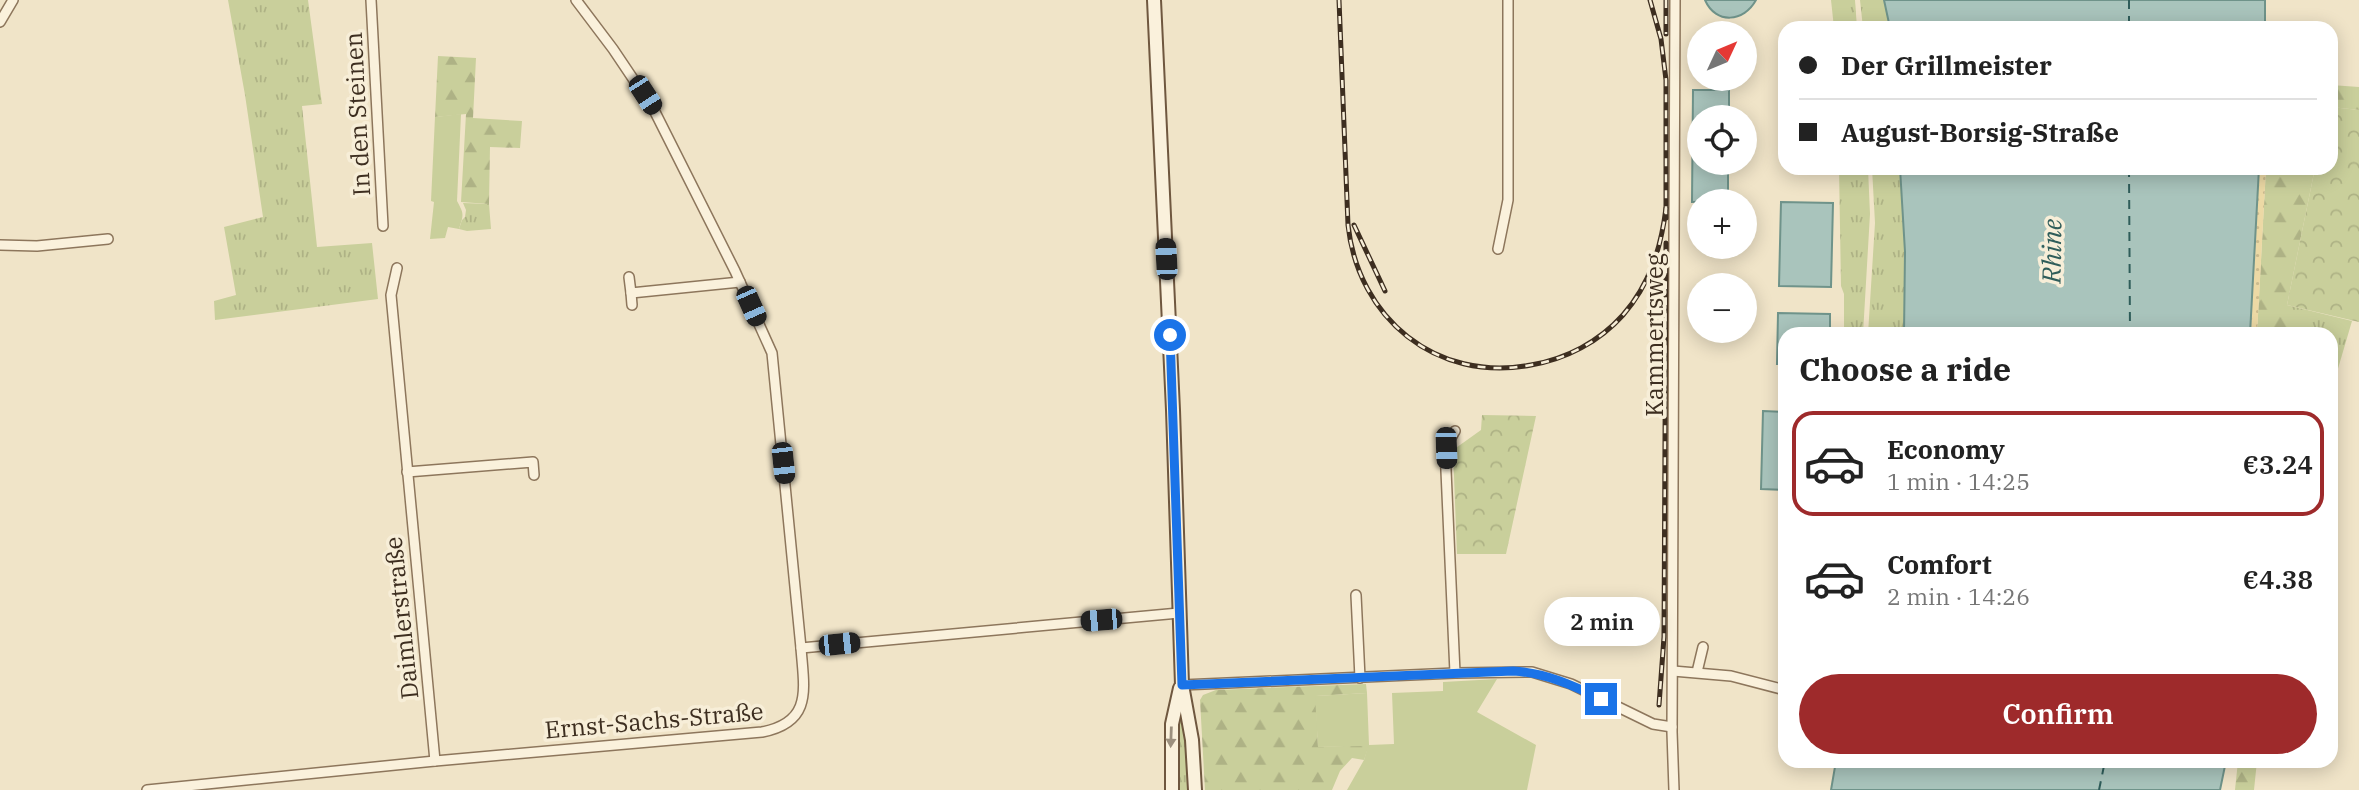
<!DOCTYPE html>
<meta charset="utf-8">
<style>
:root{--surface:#fff;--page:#f2f2f2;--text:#222;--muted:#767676;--line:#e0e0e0;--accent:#9e2a2b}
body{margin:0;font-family:"IBM Plex Serif",serif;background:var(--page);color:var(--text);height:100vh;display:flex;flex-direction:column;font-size:26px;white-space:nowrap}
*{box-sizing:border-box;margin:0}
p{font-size:23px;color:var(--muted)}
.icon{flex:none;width:38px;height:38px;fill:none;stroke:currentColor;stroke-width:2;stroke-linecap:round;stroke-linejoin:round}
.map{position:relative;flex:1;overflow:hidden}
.drawer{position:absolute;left:1778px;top:327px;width:560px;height:441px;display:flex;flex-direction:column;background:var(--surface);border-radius:21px;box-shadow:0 4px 18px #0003}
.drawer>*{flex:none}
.hud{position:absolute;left:1778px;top:21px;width:560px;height:154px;border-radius:21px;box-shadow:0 4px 18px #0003;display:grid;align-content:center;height:154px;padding:0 21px;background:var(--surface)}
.needle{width:46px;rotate:46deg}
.controls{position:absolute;left:1687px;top:21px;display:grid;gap:14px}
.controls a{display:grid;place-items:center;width:70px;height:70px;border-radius:50%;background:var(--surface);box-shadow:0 4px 18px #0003;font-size:35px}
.end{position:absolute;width:32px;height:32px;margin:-16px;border:9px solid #1a73e8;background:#fff;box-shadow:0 0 0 4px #fff}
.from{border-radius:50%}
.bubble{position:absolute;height:49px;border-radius:24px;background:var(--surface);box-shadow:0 4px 18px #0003;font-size:23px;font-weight:600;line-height:49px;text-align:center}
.car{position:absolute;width:21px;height:42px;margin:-21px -10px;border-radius:9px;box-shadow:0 0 5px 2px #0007;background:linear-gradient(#222 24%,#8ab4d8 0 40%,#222 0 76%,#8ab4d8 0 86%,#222 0)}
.hud b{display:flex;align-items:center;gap:24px;height:66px;font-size:26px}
.hud b+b{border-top:2px solid var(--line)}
.hud i{width:18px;height:18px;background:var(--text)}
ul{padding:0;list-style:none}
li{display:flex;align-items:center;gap:21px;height:105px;margin:0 14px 10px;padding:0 7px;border:4px solid transparent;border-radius:21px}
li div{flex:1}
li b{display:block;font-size:26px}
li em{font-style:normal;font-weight:600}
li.selected{border-color:var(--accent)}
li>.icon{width:63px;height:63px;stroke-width:1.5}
h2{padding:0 21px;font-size:32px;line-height:84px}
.cta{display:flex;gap:14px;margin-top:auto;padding:14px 21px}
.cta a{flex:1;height:80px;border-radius:42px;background:var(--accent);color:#fff;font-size:28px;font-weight:600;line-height:80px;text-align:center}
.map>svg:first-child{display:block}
.grass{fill:url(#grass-tufts)}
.forest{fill:url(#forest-firs)}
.sand{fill:url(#sand-dots)}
.park{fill:url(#park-crowns)}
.garden{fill:#c9cf9b}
.water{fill:#a9c4bc;stroke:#6f938a;stroke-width:2}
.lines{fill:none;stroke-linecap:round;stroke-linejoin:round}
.ferry{stroke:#2f5d5a;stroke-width:2;stroke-dasharray:9 7;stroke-linecap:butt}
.street-casing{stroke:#8d765c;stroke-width:12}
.secondary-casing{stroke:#6f573f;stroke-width:16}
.street{stroke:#faf1dc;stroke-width:9}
.secondary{stroke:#faf1dc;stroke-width:12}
.rail-casing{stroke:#3d2e20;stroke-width:5}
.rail{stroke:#f7eed8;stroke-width:2.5;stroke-dasharray:8;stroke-linecap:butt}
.oneway{fill:#9c907e}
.route{stroke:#1a73e8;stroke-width:9}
.labels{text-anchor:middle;stroke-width:7;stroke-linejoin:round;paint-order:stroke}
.street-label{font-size:24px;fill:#3d2e20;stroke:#f7eed8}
.water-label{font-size:26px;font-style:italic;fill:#2f5d5a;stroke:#f7eed8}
</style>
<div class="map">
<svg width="2359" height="790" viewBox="0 0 2359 790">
<defs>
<pattern id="grass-tufts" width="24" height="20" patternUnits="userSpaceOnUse" patternTransform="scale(1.75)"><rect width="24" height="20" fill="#c9cf9b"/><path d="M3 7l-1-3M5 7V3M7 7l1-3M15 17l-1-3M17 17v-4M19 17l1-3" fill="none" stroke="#aeb285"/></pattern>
<pattern id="forest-firs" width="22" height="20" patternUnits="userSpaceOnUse" patternTransform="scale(1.75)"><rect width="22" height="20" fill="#c9cf9b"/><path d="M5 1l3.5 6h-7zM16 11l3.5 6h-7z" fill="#aeb285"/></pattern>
<pattern id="sand-dots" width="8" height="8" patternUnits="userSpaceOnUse" patternTransform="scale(1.75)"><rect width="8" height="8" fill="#ecd9a5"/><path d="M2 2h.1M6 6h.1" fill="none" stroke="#cbbb8e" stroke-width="1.8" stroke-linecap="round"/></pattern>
<pattern id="park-crowns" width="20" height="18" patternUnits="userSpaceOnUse" patternTransform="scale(1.75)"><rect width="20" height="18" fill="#c9cf9b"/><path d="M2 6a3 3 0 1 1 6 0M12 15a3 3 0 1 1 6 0" fill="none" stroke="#aeb285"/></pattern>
</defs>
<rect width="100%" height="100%" fill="#f0e4c8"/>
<g class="grass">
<polygon points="228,0 308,0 322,104 302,106 317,247 372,243 378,299 215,320 214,301 236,295 224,227 263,217 245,95"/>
<polygon points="1831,0 1855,0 1857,28 1834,28"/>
<polygon points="1860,0 1884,0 1890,28 1863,28"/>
<polygon points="1839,168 1868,168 1870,214 1863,334 1844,334 1844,294 1841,286"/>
<polygon points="1872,168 1900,168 1905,252 1904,334 1868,334 1875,223"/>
<polygon points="463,203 489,204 491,229 467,231 459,229 462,220 465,217 466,210"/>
<polygon points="2287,305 2352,321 2337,372 2331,373 2331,334 2287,334"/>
<polygon points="1181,713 1184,715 1191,790 1176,790 1174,730"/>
</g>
<g class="forest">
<polygon points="438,56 476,58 473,118 522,121 520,148 490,147 489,204 461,202 466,114 435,117"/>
<polygon points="2331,85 2359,87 2359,110 2331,107"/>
<polygon points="2266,168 2315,168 2287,305 2287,334 2257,334"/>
<polygon points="1366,684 1367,693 1316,696 1318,747 1369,745 1364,760 1352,758 1340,771 1332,790 1205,790 1200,700 1203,695 1216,690"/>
<polygon points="2238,761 2257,761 2254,790 2235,790"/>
</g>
<polygon class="sand" points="2259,168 2266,168 2257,334 2250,334"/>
<g class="park">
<polygon points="2331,107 2359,110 2359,322 2287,305 2315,168 2331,168"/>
<polygon points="1482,415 1536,416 1506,554 1457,554 1453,450 1481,430"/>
</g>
<g class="garden">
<path d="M461 114 457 201C464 214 464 214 459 229L448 227 445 238 430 239 434 202 431 201 435 117Z"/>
<polygon points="1497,679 1477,712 1536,745 1527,790 1347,790 1364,760 1368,746 1318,747 1315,696 1367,693 1369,745 1394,744 1392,693 1443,691 1443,682"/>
</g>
<g class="water">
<path d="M1705 0H1756C1744 22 1716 25 1705 0Z"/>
<polygon points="1884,0 2265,0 2265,28 1890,28"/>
<polygon points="1693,90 1729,90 1729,117 1699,117 1699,163 1728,163 1728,201 1692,202"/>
<polygon points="1900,168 2259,168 2250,334 1904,334 1905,252"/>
<polygon points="1781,202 1833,203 1831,287 1779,286"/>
<polygon points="1778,313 1830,314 1830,334 1785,334 1785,364 1777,364"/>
<polygon points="1763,411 1785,412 1785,490 1761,489"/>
<polygon points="1836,761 2226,761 2220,790 1831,790"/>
</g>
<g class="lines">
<g class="ferry">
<polyline points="2129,0 2129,28"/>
<polyline points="2129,168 2130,334"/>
<polyline points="2099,790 2105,761"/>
</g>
<g class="street-casing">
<g id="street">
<polyline points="371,0 383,226"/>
<polyline points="0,22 13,0"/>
<polyline points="0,245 37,246 108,239"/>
<polyline points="1498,249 1508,200 1508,0"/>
<polyline points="397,268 391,295 435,761"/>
<polyline points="629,277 631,293 740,282"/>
<polyline points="631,293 632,305"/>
<polyline points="1455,431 1445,448 1455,673"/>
<polyline points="407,472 533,462 534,475"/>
<polyline points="1356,595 1360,678"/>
<polyline points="801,648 1179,613"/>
<polyline points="1673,671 1731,676 1785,690"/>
<polyline points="1697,672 1703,647"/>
<polyline points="1182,685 1455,673 1532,672 1571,684 1653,724 1672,727"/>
<path d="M147 790 435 761 762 732C813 722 804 689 801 648L772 353 735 271 654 110 613 49 576 0"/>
<polyline points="1674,790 1672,732 1675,0"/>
</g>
</g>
<g class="secondary-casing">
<g id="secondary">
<polyline points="1154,0 1173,410 1182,685 1192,740 1195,790"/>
<polyline points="1172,790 1172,724 1180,688"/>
</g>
</g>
<use href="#street" class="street"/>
<use href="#secondary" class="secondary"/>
<g class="rail-casing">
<g id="rail">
<path d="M1339 0 1348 225C1358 318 1436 383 1531 365 1566 359 1599 342 1623 315 1650 284 1661 248 1666 208"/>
<polyline points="1650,0 1661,39 1666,80 1666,218"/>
<polyline points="1666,0 1666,34"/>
<polyline points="1354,225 1385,291"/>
<polyline points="1659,705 1664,637 1666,243"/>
</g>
</g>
<use href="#rail" class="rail"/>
</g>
<defs><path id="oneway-solid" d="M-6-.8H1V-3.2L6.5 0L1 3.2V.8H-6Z" transform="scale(1.75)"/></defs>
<use class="oneway" href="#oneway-solid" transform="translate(1171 737) rotate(92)"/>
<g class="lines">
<path class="route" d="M1170 335 1182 685 1513 671C1546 673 1572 685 1601 699"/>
</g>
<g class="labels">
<g class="street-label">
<text transform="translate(358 114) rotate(-93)" y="8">In den Steinen</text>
<text transform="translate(1655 335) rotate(-90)" y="8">Kammertsweg</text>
<text transform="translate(402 618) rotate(-96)" y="8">Daimlerstraße</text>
<text transform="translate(654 721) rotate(-5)" y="8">Ernst-Sachs-Straße</text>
</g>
<g class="water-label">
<text transform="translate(2052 251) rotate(-89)" y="9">Rhine</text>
</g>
</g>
</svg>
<div class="controls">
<a><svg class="needle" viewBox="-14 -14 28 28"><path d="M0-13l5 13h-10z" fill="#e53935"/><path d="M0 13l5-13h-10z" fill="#767676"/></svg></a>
<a><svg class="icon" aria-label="locate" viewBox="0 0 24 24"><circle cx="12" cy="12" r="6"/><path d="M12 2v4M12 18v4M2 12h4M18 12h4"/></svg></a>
<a>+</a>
<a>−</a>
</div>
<i class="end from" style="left:1170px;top:335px"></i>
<i class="end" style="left:1601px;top:699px"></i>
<div class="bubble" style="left:1544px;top:597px;width:116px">2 min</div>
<i class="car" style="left:645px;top:95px;rotate:147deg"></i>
<i class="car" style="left:1166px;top:259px;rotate:357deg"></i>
<i class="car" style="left:751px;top:306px;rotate:156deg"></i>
<i class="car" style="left:1446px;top:448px;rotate:178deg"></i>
<i class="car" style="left:783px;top:463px;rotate:174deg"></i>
<i class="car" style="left:1101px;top:620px;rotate:265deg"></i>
<i class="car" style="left:839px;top:644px;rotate:84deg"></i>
<div class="hud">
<b><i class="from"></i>Der Grillmeister</b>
<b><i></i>August-Borsig-Straße</b>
</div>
<section class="drawer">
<h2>Choose a ride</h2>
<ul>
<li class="selected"><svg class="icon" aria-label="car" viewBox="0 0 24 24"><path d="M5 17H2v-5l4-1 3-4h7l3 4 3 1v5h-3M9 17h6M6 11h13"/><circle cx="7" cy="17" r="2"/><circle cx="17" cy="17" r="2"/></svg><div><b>Economy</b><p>1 min · 14:25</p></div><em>€3.24</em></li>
<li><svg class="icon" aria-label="car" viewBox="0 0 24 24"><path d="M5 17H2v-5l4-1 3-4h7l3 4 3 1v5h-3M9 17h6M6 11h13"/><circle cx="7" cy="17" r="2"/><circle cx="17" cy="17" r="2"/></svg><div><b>Comfort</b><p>2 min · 14:26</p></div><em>€4.38</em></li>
</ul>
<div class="cta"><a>Confirm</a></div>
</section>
</div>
